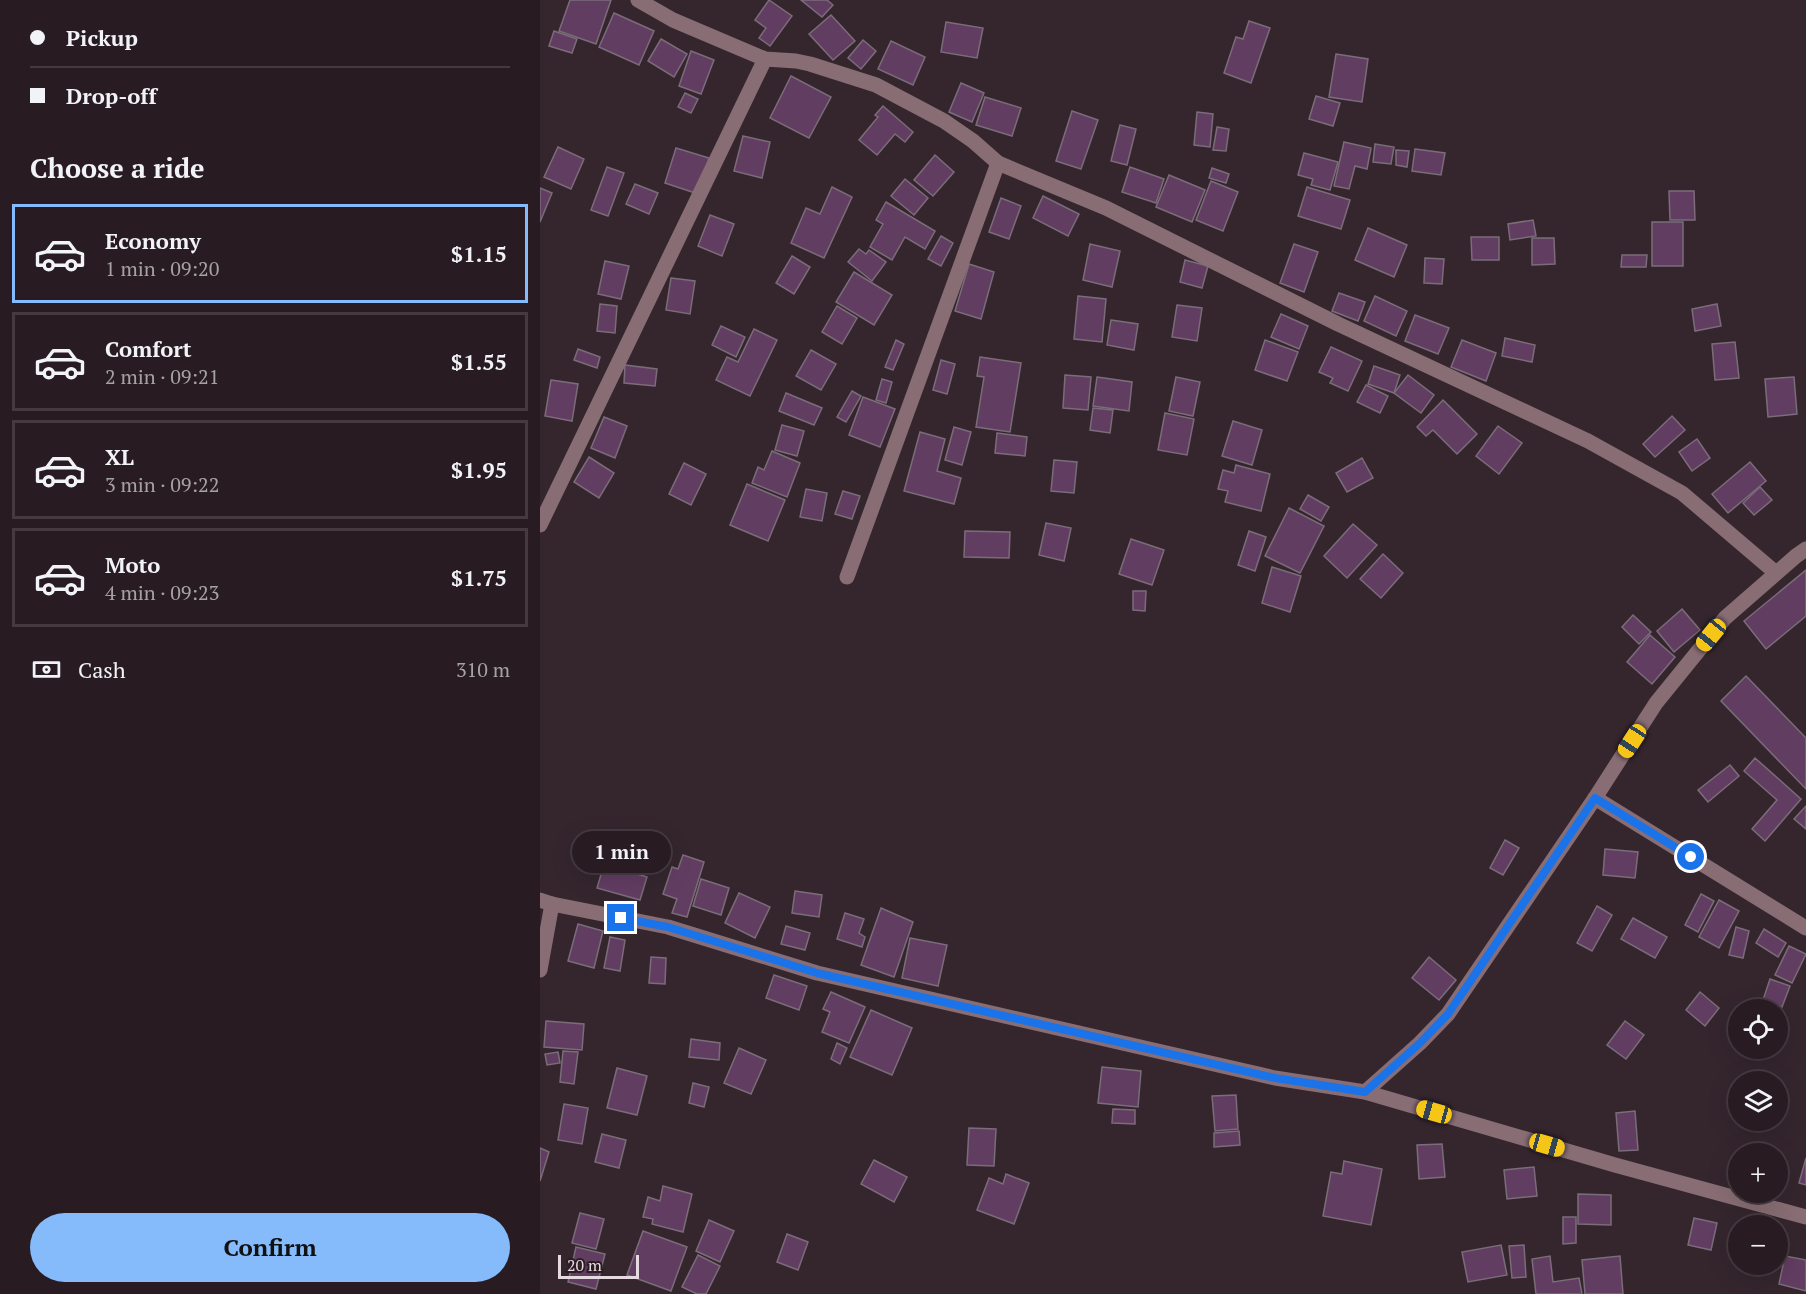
<!DOCTYPE html>
<meta charset="utf-8">
<style>
:root{--surface:#281c22;--page:#34292f;--text:#f1f3f6;--muted:#a5a1a5;--line:#443a40;--accent:#85bbfb}
body{margin:0;font-family:"PT Serif",serif;background:var(--page);color:var(--text);height:100vh;display:flex;flex-direction:column;font-size:22px;white-space:nowrap}
*{box-sizing:border-box;margin:0}
p{font-size:20px;color:var(--muted)}
.icon{flex:none;width:33px;height:33px;fill:none;stroke:currentColor;stroke-width:2;stroke-linecap:round;stroke-linejoin:round}
.map{position:relative;flex:1;overflow:hidden}
.side{display:flex;flex-direction:column;background:var(--surface);width:540px}
.side>*{flex:none}
.banner{display:grid;align-content:center;height:132px;padding:0 30px;background:var(--surface)}
.fabs{position:absolute;left:1188px;top:999px;display:grid;gap:12px}
.fabs a{display:grid;place-items:center;width:60px;height:60px;border-radius:50%;background:var(--surface);box-shadow:0 6px 24px #0002,0 0 0 2px var(--line);font-size:30px}
.scale{position:absolute;left:18px;bottom:15px;width:81px;box-sizing:border-box;padding-left:6px;border:3px solid #e5dadf;border-top:0;font-size:16px;line-height:21px;white-space:nowrap;color:#e5dadf;-webkit-text-stroke:4px #2b1c24;paint-order:stroke}
.end{position:absolute;width:27px;height:27px;margin:-14px;border:8px solid #1a73e8;background:#fff;box-shadow:0 0 0 3px #fff}
.from{border-radius:50%}
.bubble{position:absolute;height:42px;border-radius:21px;background:var(--surface);box-shadow:0 6px 24px #0002,0 0 0 2px var(--line);font-size:20px;font-weight:700;line-height:42px;text-align:center}
.car{position:absolute;width:18px;height:36px;margin:-18px -9px;border-radius:8px;box-shadow:0 0 4px 2px #0007;background:linear-gradient(#f5c518 24%,#345 0 40%,#f5c518 0 76%,#345 0 86%,#f5c518 0)}
.banner b{display:flex;align-items:center;gap:21px;height:57px;font-size:22px}
.banner b+b{border-top:2px solid var(--line)}
.banner i{width:15px;height:15px;background:var(--text)}
ul{padding:0;list-style:none}
li{display:flex;align-items:center;gap:18px;height:99px;margin:0 12px 9px;padding:0 18px;border:3px solid var(--line);border-radius:0px}
li div{flex:1}
li b{display:block;font-size:22px}
li em{font-style:normal;font-weight:700}
li.on{border-color:var(--accent)}
li>.icon{width:54px;height:54px;stroke-width:1.5}
h2{padding:0 30px;font-size:27px;line-height:72px}
.pay{display:flex;align-items:center;gap:15px;height:66px;padding:0 30px;font-size:22px}
.pay p{margin-inline-start:auto}
.button{display:flex;gap:12px;margin-top:auto;padding:12px 30px}
.button a{flex:1;height:69px;border-radius:36px;background:var(--accent);color:#111;font-size:24px;font-weight:700;line-height:69px;text-align:center}
main{display:flex;flex:1;min-height:0}
.map>svg:first-child{display:block}
.building{fill:#623d62;stroke:#7a6c79;stroke-width:1.5}
.lines{fill:none;stroke-linecap:round;stroke-linejoin:round}
.minor{stroke:#886e74;stroke-width:15}
.route{stroke:#1a73e8;stroke-width:8}
</style>
<main>
<section class="side">
<div class="banner">
<b><i class="from"></i>Pickup</b>
<b><i></i>Drop-off</b>
</div>
<h2>Choose a ride</h2>
<ul>
<li class="on"><svg class="icon" aria-label="car" viewBox="0 0 24 24"><path d="M5 17H2v-5l4-1 3-4h7l3 4 3 1v5h-3M9 17h6M6 11h13"/><circle cx="7" cy="17" r="2"/><circle cx="17" cy="17" r="2"/></svg><div><b>Economy</b><p>1 min · 09:20</p></div><em>$1.15</em></li>
<li><svg class="icon" aria-label="car" viewBox="0 0 24 24"><path d="M5 17H2v-5l4-1 3-4h7l3 4 3 1v5h-3M9 17h6M6 11h13"/><circle cx="7" cy="17" r="2"/><circle cx="17" cy="17" r="2"/></svg><div><b>Comfort</b><p>2 min · 09:21</p></div><em>$1.55</em></li>
<li><svg class="icon" aria-label="car" viewBox="0 0 24 24"><path d="M5 17H2v-5l4-1 3-4h7l3 4 3 1v5h-3M9 17h6M6 11h13"/><circle cx="7" cy="17" r="2"/><circle cx="17" cy="17" r="2"/></svg><div><b>XL</b><p>3 min · 09:22</p></div><em>$1.95</em></li>
<li><svg class="icon" aria-label="car" viewBox="0 0 24 24"><path d="M5 17H2v-5l4-1 3-4h7l3 4 3 1v5h-3M9 17h6M6 11h13"/><circle cx="7" cy="17" r="2"/><circle cx="17" cy="17" r="2"/></svg><div><b>Moto</b><p>4 min · 09:23</p></div><em>$1.75</em></li>
</ul>
<div class="pay"><svg class="icon" aria-label="cash" viewBox="0 0 24 24"><path d="M3 7h18v10H3z"/><circle cx="12" cy="12" r="2"/></svg>Cash<p>310 m</p></div>
<div class="button"><a>Confirm</a></div>
</section>
<div class="map">
<svg width="1266" height="1294" viewBox="0 0 1266 1294">
<rect width="100%" height="100%" fill="#35262e"/>
<g class="building">
<polygon points="30,0 71,0 56,44 19,31"/>
<polygon points="229,0 252,16 230,46 219,38 226,28 215,20"/>
<polygon points="261,0 287,0 293,5 282,17"/>
<polygon points="74,13 114,31 99,65 59,47"/>
<polygon points="291,15 315,41 293,60 269,34"/>
<polygon points="709,21 730,28 711,83 684,73 696,37 703,39"/>
<polygon points="406,22 443,28 437,58 401,52"/>
<polygon points="14,31 37,39 32,53 9,46"/>
<polygon points="121,39 147,54 134,77 108,61"/>
<polygon points="323,40 336,51 321,69 308,58"/>
<polygon points="351,41 385,57 373,85 338,69"/>
<polygon points="151,51 174,60 161,94 139,86"/>
<polygon points="796,54 828,59 822,102 789,97"/>
<polygon points="251,76 291,97 269,138 230,118"/>
<polygon points="421,83 444,93 432,122 409,112"/>
<polygon points="145,93 158,99 151,113 138,107"/>
<polygon points="776,96 800,103 793,126 769,119"/>
<polygon points="445,97 481,108 472,136 436,125"/>
<polygon points="343,106 373,132 365,142 355,134 337,155 319,140 338,117 335,115"/>
<polygon points="532,111 558,120 541,169 516,161"/>
<polygon points="657,112 673,114 670,147 654,145"/>
<polygon points="580,125 596,129 587,165 571,161"/>
<polygon points="677,127 689,129 686,151 673,150"/>
<polygon points="203,136 230,142 222,178 194,171"/>
<polygon points="804,142 831,148 827,169 815,166 809,189 794,186"/>
<polygon points="835,144 854,147 851,164 833,162"/>
<polygon points="18,147 44,159 31,189 4,177"/>
<polygon points="136,148 169,158 158,194 125,183"/>
<polygon points="875,149 905,153 901,175 872,171"/>
<polygon points="856,150 869,151 867,167 856,165"/>
<polygon points="764,153 798,162 790,190 771,185 773,179 758,175"/>
<polygon points="395,155 414,172 393,196 374,180"/>
<polygon points="67,167 84,173 68,216 51,210"/>
<polygon points="590,167 624,179 616,203 582,192"/>
<polygon points="672,168 689,174 686,183 669,178"/>
<polygon points="629,175 665,190 652,222 616,207"/>
<polygon points="365,179 388,198 374,215 351,196"/>
<polygon points="671,181 698,192 683,231 656,220"/>
<polygon points="95,184 118,193 109,214 86,204"/>
<polygon points="292,187 312,197 284,258 251,243 266,208 280,214"/>
<polygon points="767,187 810,200 801,229 758,216"/>
<polygon points="0,188 12,193 0,222"/>
<polygon points="1129,191 1154,191 1155,220 1130,220"/>
<polygon points="503,196 539,214 528,236 493,218"/>
<polygon points="461,198 481,206 469,239 449,232"/>
<polygon points="346,202 395,231 385,249 365,237 352,260 330,247 343,224 336,220"/>
<polygon points="170,215 194,224 182,256 158,246"/>
<polygon points="993,220 996,236 970,240 968,224"/>
<rect x="1112" y="222" width="31" height="44"/>
<polygon points="828,228 867,245 854,277 815,260"/>
<polygon points="401,236 413,243 401,266 388,259"/>
<polygon points="931,237 959,237 959,260 932,260"/>
<polygon points="992,238 1014,238 1015,264 992,265"/>
<polygon points="550,244 580,251 572,287 543,280"/>
<polygon points="754,244 778,252 764,292 740,283"/>
<polygon points="319,249 326,254 329,250 346,262 332,281 308,262"/>
<polygon points="1082,255 1107,255 1106,267 1081,267"/>
<polygon points="252,256 270,267 254,294 236,283"/>
<polygon points="885,258 904,259 902,284 884,283"/>
<polygon points="645,260 668,266 662,288 640,282"/>
<polygon points="65,261 89,266 81,299 58,294"/>
<polygon points="429,264 454,272 441,319 415,311"/>
<polygon points="314,272 352,295 334,325 296,302"/>
<polygon points="131,278 155,281 150,314 126,310"/>
<polygon points="799,293 825,302 818,321 792,311"/>
<polygon points="538,296 566,299 562,342 534,339"/>
<polygon points="835,296 867,311 856,336 824,321"/>
<polygon points="60,304 77,306 75,333 57,331"/>
<polygon points="1177,304 1181,326 1155,331 1152,309"/>
<polygon points="637,305 662,308 657,341 632,337"/>
<polygon points="297,306 317,318 302,344 282,332"/>
<polygon points="741,314 768,326 759,349 731,337"/>
<polygon points="875,315 909,328 898,354 865,341"/>
<polygon points="571,320 598,324 594,350 567,345"/>
<polygon points="181,326 205,337 196,357 172,345"/>
<polygon points="214,329 237,340 210,396 176,380 187,357 198,362"/>
<polygon points="965,338 995,345 992,362 962,356"/>
<polygon points="356,340 364,344 353,370 345,367"/>
<polygon points="725,340 758,352 747,381 715,370"/>
<polygon points="922,340 956,353 946,381 911,367"/>
<polygon points="1195,342 1199,378 1175,380 1172,344"/>
<polygon points="791,347 822,361 808,391 790,383 793,378 779,372"/>
<polygon points="38,349 60,357 57,368 34,360"/>
<polygon points="271,350 296,364 281,390 256,376"/>
<polygon points="440,357 481,363 470,432 436,427 444,377 437,376"/>
<polygon points="401,360 415,364 407,394 393,390"/>
<polygon points="85,365 117,369 115,386 84,383"/>
<polygon points="834,366 860,375 854,393 828,384"/>
<polygon points="525,375 551,377 548,410 523,408"/>
<polygon points="868,375 894,395 881,413 854,393"/>
<polygon points="557,377 592,382 589,411 553,406"/>
<polygon points="636,377 660,382 653,416 629,411"/>
<polygon points="1254,377 1257,414 1228,417 1225,379"/>
<polygon points="342,379 352,382 346,403 336,400"/>
<polygon points="11,380 38,384 32,421 5,416"/>
<polygon points="826,385 848,396 840,413 817,402"/>
<polygon points="312,391 321,396 306,422 297,417"/>
<polygon points="246,393 282,408 274,425 239,411"/>
<polygon points="323,397 355,409 340,447 309,435"/>
<polygon points="903,400 937,434 917,454 893,430 886,436 877,427"/>
<polygon points="553,408 573,410 570,433 550,430"/>
<polygon points="625,413 654,419 647,455 618,450"/>
<polygon points="1132,416 1145,430 1115,457 1103,444"/>
<polygon points="64,417 87,426 75,458 51,448"/>
<polygon points="693,421 722,430 712,465 682,456"/>
<polygon points="242,425 264,431 257,456 235,450"/>
<polygon points="958,426 982,443 959,474 936,456"/>
<polygon points="414,427 431,432 422,465 405,460"/>
<polygon points="380,432 405,439 397,471 421,478 414,504 364,491"/>
<polygon points="457,433 487,437 485,456 455,453"/>
<polygon points="1157,439 1170,458 1152,471 1139,452"/>
<polygon points="232,451 260,463 247,497 212,483 218,467 224,470"/>
<polygon points="49,457 74,473 59,498 34,482"/>
<polygon points="822,458 833,478 807,492 796,473"/>
<polygon points="514,460 537,462 534,493 511,491"/>
<polygon points="1210,462 1226,481 1188,513 1172,494"/>
<polygon points="144,463 166,474 151,505 129,494"/>
<polygon points="696,465 730,474 721,511 685,502 688,491 678,489 683,470 694,473"/>
<polygon points="207,484 245,500 228,541 190,525"/>
<polygon points="1220,487 1232,500 1214,515 1203,503"/>
<polygon points="266,489 287,493 282,521 260,517"/>
<polygon points="303,491 320,496 312,519 295,514"/>
<polygon points="768,495 789,507 781,521 760,509"/>
<polygon points="749,508 784,526 760,573 725,556"/>
<polygon points="506,523 531,528 524,561 499,555"/>
<polygon points="813,524 837,545 807,578 784,556"/>
<polygon points="425,531 470,532 469,558 424,557"/>
<polygon points="709,531 726,537 715,571 698,565"/>
<polygon points="591,539 624,550 612,585 579,574"/>
<polygon points="843,554 863,573 841,598 820,579"/>
<polygon points="732,567 761,576 750,612 722,603"/>
<polygon points="1266,570 1266,616 1226,649 1204,621"/>
<polygon points="593,591 606,591 605,611 593,610"/>
<polygon points="1142,609 1160,630 1134,652 1117,631"/>
<polygon points="1093,615 1111,632 1099,644 1082,627"/>
<polygon points="1110,635 1135,657 1112,684 1087,662"/>
<polygon points="1206,676 1266,738 1266,789 1181,701"/>
<polygon points="1215,758 1261,799 1225,841 1212,829 1237,800 1204,771"/>
<polygon points="1190,765 1199,776 1168,802 1158,790"/>
<polygon points="1266,806 1266,829 1254,819"/>
<polygon points="965,840 979,848 963,875 950,868"/>
<polygon points="1065,849 1098,852 1095,878 1063,875"/>
<polygon points="68,851 91,858 87,871 107,877 100,900 57,888"/>
<polygon points="143,855 164,862 147,917 132,913 137,899 123,894 132,867 138,869"/>
<polygon points="161,879 189,888 181,915 153,906"/>
<polygon points="255,891 282,895 279,917 252,913"/>
<polygon points="199,893 230,907 215,938 185,923"/>
<polygon points="1161,894 1174,901 1158,932 1145,925"/>
<polygon points="1179,900 1199,911 1179,948 1159,937"/>
<polygon points="1057,906 1072,915 1052,951 1037,943"/>
<polygon points="341,908 373,922 354,977 321,965"/>
<polygon points="305,913 324,919 319,933 325,937 322,947 297,939"/>
<polygon points="1093,918 1127,937 1115,958 1081,939"/>
<polygon points="38,924 63,931 54,968 28,961"/>
<polygon points="246,926 270,933 265,950 241,944"/>
<polygon points="1196,927 1209,931 1203,958 1189,955"/>
<polygon points="1224,929 1246,943 1238,957 1216,943"/>
<polygon points="70,937 85,940 80,971 64,968"/>
<polygon points="370,938 407,945 398,986 362,978"/>
<polygon points="1249,946 1266,954 1252,983 1235,975"/>
<polygon points="111,957 126,958 125,984 109,983"/>
<polygon points="889,957 916,980 899,1000 872,978"/>
<polygon points="234,975 267,986 259,1010 226,998"/>
<polygon points="1230,979 1250,986 1242,1007 1223,1000"/>
<polygon points="291,992 325,1007 309,1043 282,1032 290,1012 283,1009"/>
<polygon points="1160,992 1179,1008 1165,1026 1146,1010"/>
<polygon points="331,1010 372,1028 352,1075 310,1057"/>
<polygon points="6,1021 44,1024 42,1050 4,1047"/>
<polygon points="1085,1021 1104,1035 1086,1059 1067,1045"/>
<polygon points="151,1039 180,1043 179,1060 149,1057"/>
<polygon points="297,1043 307,1048 300,1064 291,1059"/>
<polygon points="199,1048 226,1060 211,1094 184,1083"/>
<polygon points="23,1051 38,1052 34,1084 20,1082"/>
<polygon points="18,1052 20,1063 7,1065 5,1054"/>
<polygon points="562,1067 601,1071 598,1107 558,1103"/>
<polygon points="77,1068 107,1076 97,1115 67,1108"/>
<polygon points="153,1083 169,1087 164,1107 149,1103"/>
<polygon points="696,1095 698,1129 675,1131 672,1096"/>
<polygon points="24,1104 48,1108 42,1144 18,1140"/>
<polygon points="573,1109 595,1110 595,1124 572,1123"/>
<polygon points="1095,1111 1098,1150 1079,1151 1076,1113"/>
<polygon points="429,1128 456,1129 454,1166 427,1165"/>
<polygon points="699,1131 700,1145 674,1147 674,1133"/>
<polygon points="62,1134 86,1140 79,1168 55,1162"/>
<polygon points="902,1144 905,1177 879,1179 877,1145"/>
<polygon points="0,1148 9,1152 0,1181"/>
<polygon points="1266,1158 1266,1185 1259,1183"/>
<polygon points="334,1160 367,1177 354,1202 321,1184"/>
<polygon points="804,1161 842,1169 831,1225 783,1216 791,1172 802,1174"/>
<polygon points="994,1167 997,1196 967,1199 964,1170"/>
<polygon points="466,1174 489,1183 474,1224 437,1210 449,1178 463,1184"/>
<polygon points="123,1186 152,1194 143,1232 112,1224 113,1219 103,1217 108,1197 120,1201"/>
<polygon points="1038,1194 1071,1195 1071,1225 1038,1224"/>
<polygon points="40,1213 64,1219 56,1249 32,1243"/>
<polygon points="1023,1217 1036,1217 1036,1243 1023,1244"/>
<polygon points="1154,1218 1177,1223 1171,1250 1148,1245"/>
<polygon points="169,1220 194,1231 180,1262 156,1251"/>
<polygon points="103,1231 147,1247 131,1291 87,1275"/>
<polygon points="247,1234 268,1242 258,1270 237,1262"/>
<polygon points="961,1245 967,1275 928,1282 922,1252"/>
<polygon points="984,1245 986,1277 972,1278 969,1246"/>
<polygon points="36,1247 65,1254 56,1289 28,1282"/>
<polygon points="158,1255 180,1266 166,1294 157,1294 142,1287"/>
<polygon points="1010,1256 1013,1282 1039,1278 1042,1294 996,1294 992,1259"/>
<polygon points="1080,1256 1083,1294 1045,1294 1042,1260"/>
<polygon points="1245,1256 1266,1260 1266,1291 1239,1284"/>
</g>
<g class="lines">
<g class="minor">
<polyline points="98,0 133,20 225,59 256,61 270,64 336,85 404,121 433,141 458,163 566,208 798,324 1048,441 1142,493 1236,573"/>
<polyline points="0,525 225,59"/>
<polyline points="307,577 458,163"/>
<polyline points="1055,798 1266,928"/>
<polyline points="0,900 12,904 128,927 277,973 735,1078 825,1092 1075,1165 1266,1217"/>
<polyline points="0,970 12,904"/>
<polyline points="825,1092 880,1043 908,1014 1055,798 1116,703 1185,618 1256,556 1266,549"/>
</g>
</g>
<g class="lines">
<polyline class="route" points="81,918 128,927 277,973 735,1078 825,1092 880,1043 908,1014 1055,798 1151,857"/>
</g>
</svg>
<div class="fabs">
<a><svg class="icon" aria-label="locate" viewBox="0 0 24 24"><circle cx="12" cy="12" r="6"/><path d="M12 2v4M12 18v4M2 12h4M18 12h4"/></svg></a>
<a><svg class="icon" aria-label="layers" viewBox="0 0 24 24"><path d="M12 4l9 5-9 5-9-5zM3 14l9 5 9-5"/></svg></a>
<a>+</a>
<a>−</a>
</div>
<div class="scale">20 m</div>
<i class="end from" style="left:1151px;top:857px"></i>
<i class="end" style="left:81px;top:918px"></i>
<div class="bubble" style="left:32px;top:831px;width:99px">1 min</div>
<i class="car" style="left:1171px;top:635px;rotate:219deg"></i>
<i class="car" style="left:1092px;top:741px;rotate:213deg"></i>
<i class="car" style="left:894px;top:1112px;rotate:286deg"></i>
<i class="car" style="left:1007px;top:1145px;rotate:106deg"></i>
</div>
</main>
